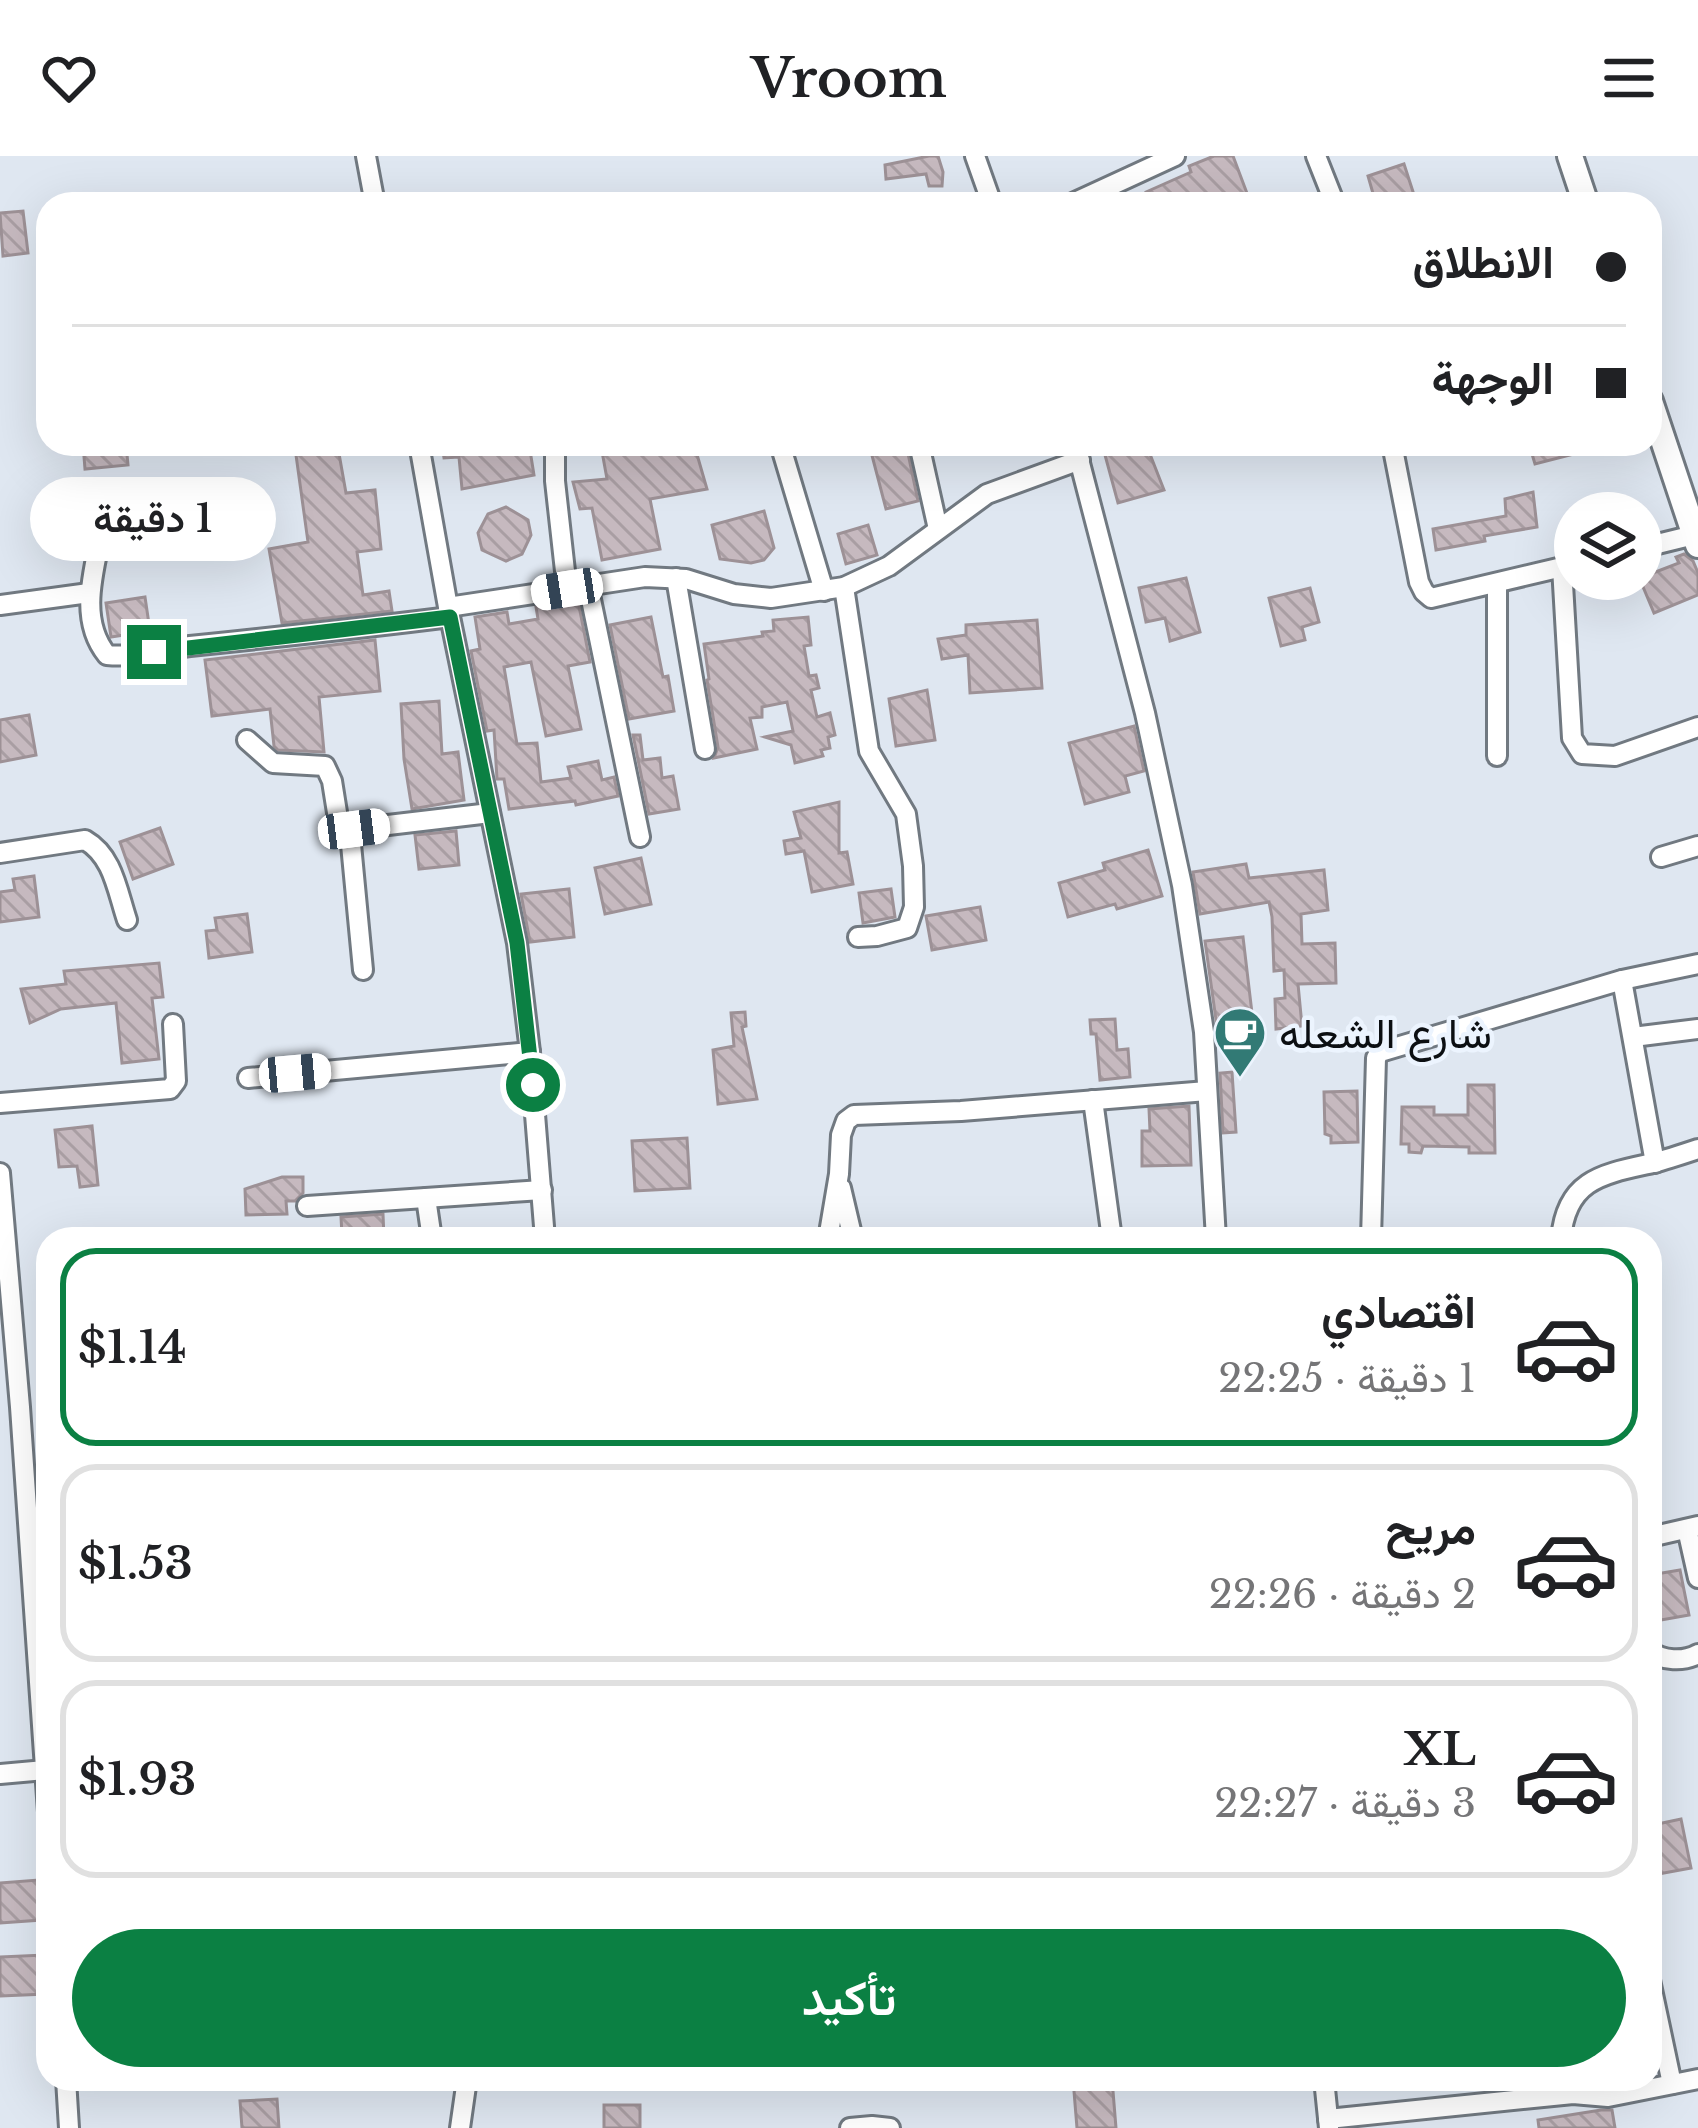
<!DOCTYPE html>
<html lang="ar">
<meta charset="utf-8">
<style>
:root{--surface:#fff;--page:#f6f6f6;--text:#202124;--muted:#757577;--line:#e0e0e0;--accent:#0b8043}
body{margin:0;font-family:"Libre Baskerville",Vazirmatn,serif;background:var(--page);color:var(--text);direction:rtl;height:100vh;display:flex;flex-direction:column;font-size:45px;white-space:nowrap}
*{box-sizing:border-box;margin:0}
p{font-size:39px;color:var(--muted)}
.icon{flex:none;width:66px;height:66px;fill:none;stroke:currentColor;stroke-width:2;stroke-linecap:round;stroke-linejoin:round}
.map{position:relative;flex:1;overflow:hidden;direction:ltr}
.panel{position:absolute;left:36px;top:1071px;width:1626px;height:864px;display:flex;flex-direction:column;background:var(--surface);border-radius:36px;box-shadow:0 12px 48px #0002;direction:rtl}
.panel>*{flex:none}
.hud{position:absolute;left:36px;top:36px;width:1626px;height:264px;border-radius:36px;box-shadow:0 12px 48px #0002;direction:rtl;display:grid;align-content:center;height:264px;padding:0 36px;background:var(--surface)}
.buttons{position:absolute;left:1554px;top:336px;display:grid;gap:24px}
.buttons a{display:grid;place-items:center;width:108px;height:108px;border-radius:50%;background:var(--surface);box-shadow:0 12px 48px #0002;font-size:60px}
.end{position:absolute;width:54px;height:54px;margin:-27px;border:15px solid #0b8043;background:#fff;box-shadow:0 0 0 6px #fff}
.from{border-radius:50%}
.bubble{position:absolute;height:84px;border-radius:42px;background:var(--surface);box-shadow:0 12px 48px #0002;font-size:39px;font-weight:600;line-height:84px;text-align:center;direction:rtl}
.car{position:absolute;width:36px;height:72px;margin:-36px -18px;border-radius:15px;box-shadow:0 0 9px 3px #0007;background:linear-gradient(#fff 24%,#345 0 40%,#fff 0 76%,#345 0 86%,#fff 0)}
.hud b{display:flex;align-items:center;gap:42px;height:114px;font-size:45px}
.hud b+b{border-top:3px solid var(--line)}
.hud i{width:30px;height:30px;background:var(--text)}
ul{padding:21px 0 0;list-style:none}
li{display:flex;align-items:center;gap:36px;height:198px;margin:0 24px 18px;padding:0 12px;border:6px solid var(--line);border-radius:36px}
li div{flex:1}
li b{display:block;font-size:45px}
li em{font-style:normal;font-weight:600}
li.active{border-color:var(--accent)}
li>.icon{width:108px;height:108px;stroke-width:1.5}
.action{display:flex;gap:24px;margin-top:auto;padding:24px 36px}
.action a{flex:1;height:138px;border-radius:72px;background:var(--accent);color:#fff;font-size:48px;font-weight:600;line-height:138px;text-align:center}
header{display:flex;justify-content:space-between;align-items:center;height:156px;padding:0 36px;background:var(--surface);font-size:54px;font-weight:600}
.map>svg:first-child{display:block}
.building{fill:url(#building-back-hatch);stroke:#9d9196;stroke-width:3}
.lines{fill:none;stroke-linecap:round;stroke-linejoin:round}
.minor-casing{stroke:#717981;stroke-width:24}
.tertiary-casing{stroke:#717981;stroke-width:30}
.minor{stroke:#fff;stroke-width:18}
.tertiary{stroke:#fff;stroke-width:24}
.route{stroke:#0b8043;stroke-width:15}
.labels{text-anchor:middle;stroke-width:9;stroke-linejoin:round;paint-order:stroke}
.poi-label{font-size:42px;fill:#0c0f12;stroke:#ecf4fe;text-anchor:start}
</style>
<header><svg class="icon" aria-label="menu" viewBox="0 0 24 24"><path d="M4 6h16M4 12h16M4 18h16"/></svg>Vroom<svg class="icon" aria-label="heart" viewBox="0 0 24 24"><path d="M12 20l-8-8c-3-5 5-10 8-4 3-6 11-1 8 4z"/></svg></header>
<div class="map">
<svg width="1698" height="1972" viewBox="0 0 1698 1972">
<defs>
<pattern id="building-back-hatch" width="6" height="6" patternUnits="userSpaceOnUse" patternTransform="scale(3)"><rect width="6" height="6" fill="#c6b9bf"/><path d="M-1 5l2 2M0 0l6 6M5-1l2 2" fill="none" stroke="#a99ea3"/></pattern>
</defs>
<rect width="100%" height="100%" fill="#dfe7f1"/>
<g class="building">
<polygon points="929,0 938,0 943,16 942,30 929,30 926,18 886,23 885,9"/>
<polygon points="1214,0 1233,0 1251,48 1149,48 1146,36 1191,16 1189,10"/>
<polygon points="1404,8 1416,45 1404,48 1376,48 1368,20"/>
<polygon points="23,55 28,97 3,100 0,57"/>
<polygon points="83,288 126,288 128,309 85,313"/>
<polygon points="442,288 529,288 534,319 462,333 459,301 444,302"/>
<polygon points="610,288 694,288 707,333 650,343 660,393 602,404 592,352 580,353 573,326 607,323 601,290"/>
<polygon points="869,288 906,288 918,345 886,353"/>
<polygon points="1102,288 1146,288 1164,334 1118,347"/>
<polygon points="1529,288 1593,288 1593,293 1535,308"/>
<polygon points="338,292 346,337 375,334 381,393 357,396 363,439 389,435 392,455 282,467 269,393 308,386 296,299"/>
<polygon points="175,327 179,361 138,365 135,331"/>
<polygon points="1533,336 1537,371 1484,380 1485,385 1436,394 1433,373 1506,360 1505,343"/>
<polygon points="506,351 528,364 531,379 522,398 506,405 482,394 478,377 488,358"/>
<polygon points="764,355 774,392 764,404 751,407 720,403 712,369"/>
<polygon points="868,369 877,399 846,408 838,378"/>
<polygon points="1684,398 1693,405 1698,417 1698,439 1654,457 1641,426 1641,405 1648,404 1653,417 1679,407 1676,401"/>
<polygon points="1186,422 1200,476 1170,485 1165,462 1146,466 1139,432"/>
<polygon points="1310,432 1319,466 1302,471 1305,484 1281,490 1269,442"/>
<polygon points="145,441 150,475 111,481 106,447"/>
<polygon points="578,445 590,506 568,510 581,573 546,580 531,506 504,511 517,588 537,587 541,626 571,622 568,611 598,605 602,624 614,621 618,640 576,649 575,645 509,653 504,623 497,623 494,574 487,575 471,495 480,493 475,461 507,456 509,468 538,463 536,451"/>
<polygon points="651,461 663,521 668,520 674,555 629,563 610,469"/>
<polygon points="808,461 811,489 804,490 809,520 816,519 819,532 811,534 817,561 830,557 835,579 828,581 830,592 821,594 823,600 795,607 791,589 765,581 793,575 787,546 762,551 762,561 750,562 757,593 714,602 718,591 707,524 709,523 704,488 763,480 762,476 774,475 773,464"/>
<polygon points="1037,464 1042,532 970,537 968,499 942,503 938,483 966,479 966,469"/>
<polygon points="375,484 380,535 319,541 324,596 278,594 274,590 270,553 212,560 205,504"/>
<polygon points="927,534 935,584 896,590 889,543"/>
<polygon points="439,545 442,598 458,596 464,644 412,653 404,603 401,548"/>
<polygon points="29,559 36,599 0,606 0,564"/>
<polygon points="1134,570 1144,615 1125,620 1129,636 1085,648 1069,587"/>
<polygon points="633,579 640,579 643,604 660,602 662,622 673,620 679,653 649,658"/>
<polygon points="839,646 839,697 847,696 853,728 812,736 804,695 786,698 784,685 801,682 794,656"/>
<polygon points="160,672 173,708 133,723 120,686"/>
<polygon points="456,675 459,709 419,713 415,679"/>
<polygon points="1148,694 1162,740 1117,753 1115,748 1068,761 1059,727 1105,714 1103,707"/>
<polygon points="641,702 651,748 605,758 595,712"/>
<polygon points="1246,708 1249,722 1324,714 1328,754 1301,758 1302,788 1335,787 1336,827 1298,828 1302,870 1276,873 1275,843 1285,842 1284,814 1274,815 1272,761 1269,746 1200,758 1193,716"/>
<polygon points="34,720 39,761 0,766 0,736 15,734 13,723"/>
<polygon points="569,733 574,781 530,786 521,738"/>
<polygon points="891,733 895,761 863,767 859,737"/>
<polygon points="980,751 986,784 932,794 926,760"/>
<polygon points="247,758 252,796 209,802 206,775 217,774 215,762"/>
<polygon points="1243,781 1254,874 1218,878 1205,785"/>
<polygon points="159,807 163,841 152,842 159,903 122,907 116,847 61,853 30,867 21,833 66,828 64,815"/>
<polygon points="745,856 746,870 742,871 757,943 718,948 713,894 734,890 731,857"/>
<polygon points="1115,863 1117,894 1128,893 1130,921 1100,924 1096,878 1091,878 1090,864"/>
<polygon points="1232,916 1236,976 1223,977 1220,917"/>
<polygon points="1468,929 1494,929 1495,997 1469,997 1469,991 1423,990 1421,997 1409,996 1409,988 1401,988 1402,951 1434,951 1434,959 1468,959"/>
<polygon points="1357,935 1358,986 1331,987 1331,980 1325,978 1324,936"/>
<polygon points="1189,950 1191,1009 1142,1010 1142,975 1150,975 1149,953"/>
<polygon points="92,970 98,1029 80,1031 77,1010 59,1011 55,974"/>
<polygon points="687,982 690,1032 635,1035 632,985"/>
<polygon points="282,1021 303,1021 303,1037 295,1045 286,1045 287,1058 246,1059 245,1033"/>
<polygon points="383,1058 384,1083 366,1083 366,1078 342,1079 341,1061"/>
<polygon points="1680,1414 1689,1459 1650,1466 1650,1419"/>
<polygon points="1681,1663 1691,1712 1653,1719 1650,1703 1650,1681 1655,1680 1653,1669"/>
<polygon points="38,1724 41,1764 0,1767 0,1727"/>
<polygon points="44,1799 46,1838 0,1840 0,1801"/>
<polygon points="1073,1923 1112,1923 1116,1972 1077,1972"/>
<polygon points="277,1943 279,1972 242,1972 240,1945"/>
<rect x="604" y="1949" width="36" height="23"/>
<polygon points="1601,1954 1612,1954 1615,1972 1539,1972 1538,1964"/>
</g>
<g class="lines">
<g class="minor-casing">
<g id="minor">
<polyline points="366,0 375,48"/>
<polyline points="975,0 992,48"/>
<polyline points="1316,0 1335,48"/>
<polyline points="1071,48 1175,0"/>
<polyline points="419,288 448,451 517,787 530,896 545,1083"/>
<polyline points="555,288 555,325 567,433"/>
<polyline points="780,288 824,435"/>
<polyline points="919,288 938,373"/>
<polyline points="1075,288 1145,557 1182,729 1204,876 1216,1083"/>
<polyline points="1392,288 1419,426 1424,436 1431,442 1575,408"/>
<path d="M99 388C91 425 81 467 107 499 135 502 162 493 190 490 277 481 364 472 450 461"/>
<polyline points="1641,392 1694,379"/>
<polyline points="1562,411 1572,582 1582,598 1615,600 1698,571"/>
<polyline points="676,422 705,593"/>
<polyline points="588,429 640,681"/>
<polyline points="844,431 869,595 906,658 913,710 914,751 907,772 877,780 858,781"/>
<polyline points="0,449 89,437"/>
<polyline points="448,451 645,421 686,423 734,438 771,442 844,431 889,410 987,338 1080,304"/>
<polyline points="247,584 273,607 325,610 332,625 339,669 350,678"/>
<polyline points="1497,600 1497,427"/>
<path d="M0 697 85 684C113 700 117 734 127 764"/>
<polyline points="1661,701 1698,690"/>
<polyline points="363,814 350,678 354,673 490,657"/>
<polyline points="1622,824 1655,1007"/>
<polyline points="1633,881 1698,873"/>
<polyline points="248,922 530,896"/>
<polyline points="1093,944 1112,1083"/>
<polyline points="0,947 170,933 176,925 173,868"/>
<polyline points="0,1017 20,1251 48,1656"/>
<polyline points="841,1032 853,1083"/>
<polyline points="426,1042 432,1083"/>
<polyline points="307,1050 542,1034"/>
<polyline points="828,1083 839,1018 841,979 846,965 854,959 961,955 1207,935"/>
<polyline points="1371,1083 1376,902 1380,896 1622,824 1698,808"/>
<path d="M1561 1083C1566 1023 1603 1018 1653 1007 1668 1003 1683 998 1698 993"/>
<polyline points="1687,1373 1698,1422"/>
<polyline points="1650,1381 1698,1370"/>
<path d="M1650 1495C1662 1505 1684 1506 1698 1498"/>
<polyline points="0,1618 45,1614"/>
<polyline points="1650,1824 1672,1928"/>
<polyline points="66,1923 69,1972"/>
<polyline points="1324,1923 1329,1972"/>
<polyline points="1328,1963 1573,1938 1608,1941 1698,1923"/>
<polyline points="460,1972 467,1923"/>
<polyline points="850,1972 872,1970 890,1972"/>
</g>
</g>
<g class="tertiary-casing">
<g id="tertiary">
<polyline points="1570,0 1586,48"/>
<polyline points="1650,245 1698,389"/>
</g>
</g>
<use href="#minor" class="minor"/>
<use href="#tertiary" class="tertiary"/>
</g>
<g class="lines">
<polyline class="route" points="154,496 450,461 517,787 533,929"/>
</g>
<defs>
<g id="cafe-pin" transform="scale(2.7)"><path d="M0 17L-7.5 6A9.5 9.5 0 1 1 7.5 6Z" fill="#327a75" stroke="#ecf4fe"/><path d="M-5.5-4.5H6V0H3Q3 3.5 0 3.5H-2.5Q-5.5 3.5-5.5 0ZM3-3.2v2h1.7v-2ZM-6 4.5H4V6H-6Z" fill="#fff"/></g>
</defs>
<g fill-rule="evenodd">
<use href="#cafe-pin" x="1240" y="877"/>
</g>
<g class="labels">
<g class="poi-label">
<text x="1279" y="892">شارع الشعله</text>
</g>
</g>
</svg>
<div class="buttons">
<a><svg class="icon" aria-label="layers" viewBox="0 0 24 24"><path d="M12 4l9 5-9 5-9-5zM3 14l9 5 9-5"/></svg></a>
</div>
<i class="end from" style="left:533px;top:929px"></i>
<i class="end" style="left:154px;top:496px"></i>
<div class="bubble" style="left:30px;top:321px;width:246px">1 دقيقة</div>
<i class="car" style="left:567px;top:433px;rotate:261deg"></i>
<i class="car" style="left:354px;top:673px;rotate:83deg"></i>
<i class="car" style="left:295px;top:917px;rotate:85deg"></i>
<div class="hud">
<b><i class="from"></i>الانطلاق</b>
<b><i></i>الوجهة</b>
</div>
<section class="panel">
<ul>
<li class="active"><svg class="icon" aria-label="car" viewBox="0 0 24 24"><path d="M5 17H2v-5l4-1 3-4h7l3 4 3 1v5h-3M9 17h6M6 11h13"/><circle cx="7" cy="17" r="2"/><circle cx="17" cy="17" r="2"/></svg><div><b>اقتصادي</b><p>1 دقيقة · 22:25</p></div><em>$1.14</em></li>
<li><svg class="icon" aria-label="car" viewBox="0 0 24 24"><path d="M5 17H2v-5l4-1 3-4h7l3 4 3 1v5h-3M9 17h6M6 11h13"/><circle cx="7" cy="17" r="2"/><circle cx="17" cy="17" r="2"/></svg><div><b>مريح</b><p>2 دقيقة · 22:26</p></div><em>$1.53</em></li>
<li><svg class="icon" aria-label="car" viewBox="0 0 24 24"><path d="M5 17H2v-5l4-1 3-4h7l3 4 3 1v5h-3M9 17h6M6 11h13"/><circle cx="7" cy="17" r="2"/><circle cx="17" cy="17" r="2"/></svg><div><b>XL</b><p>3 دقيقة · 22:27</p></div><em>$1.93</em></li>
</ul>
<div class="action"><a>تأكيد</a></div>
</section>
</div>
